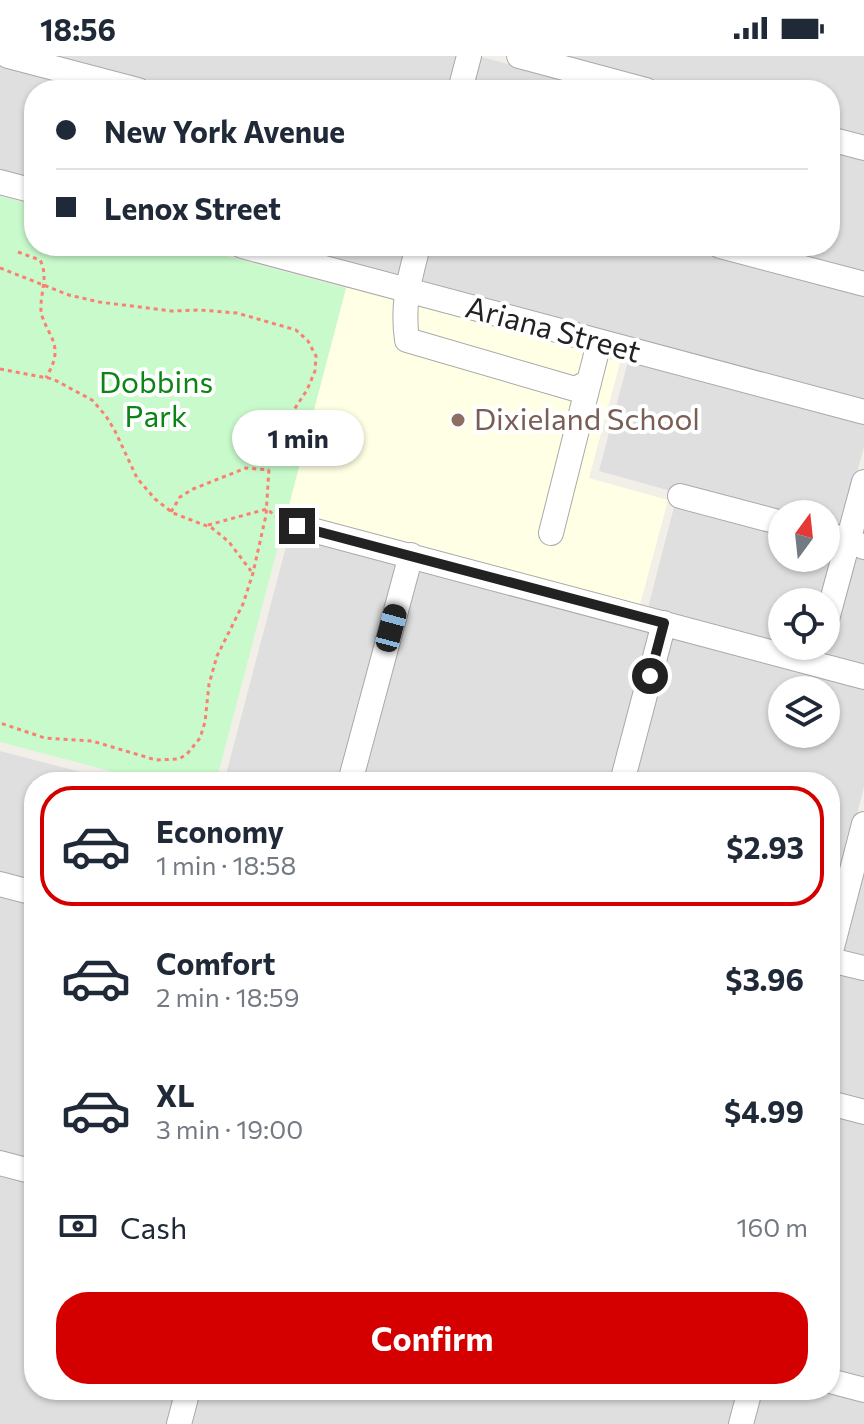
<!DOCTYPE html>
<meta charset="utf-8">
<style>
:root{--surface:#fff;--page:#f2f2f3;--text:#1f2937;--muted:#747a83;--line:#e0e1e3;--accent:#d40000}
body{margin:0;font-family:Commissioner,sans-serif;background:var(--page);color:var(--text);height:100vh;display:flex;flex-direction:column;font-size:30px;white-space:nowrap}
*{box-sizing:border-box;margin:0}
p{font-size:26px;color:var(--muted)}
.icon{flex:none;width:44px;height:44px;fill:none;stroke:currentColor;stroke-width:2;stroke-linecap:round;stroke-linejoin:round}
.map{position:relative;flex:1;overflow:hidden}
.panel{position:absolute;left:24px;top:716px;width:816px;height:628px;display:flex;flex-direction:column;background:var(--surface);border-radius:32px;box-shadow:0 2px 6px #0004}
.panel>*{flex:none}
.guide{position:absolute;left:24px;top:24px;width:816px;height:176px;border-radius:32px;box-shadow:0 2px 6px #0004;display:grid;align-content:center;height:176px;padding:0 32px;background:var(--surface)}
.needle{width:52px;rotate:15deg}
.tools{position:absolute;left:768px;top:444px;display:grid;gap:16px}
.tools a{display:grid;place-items:center;width:72px;height:72px;border-radius:50%;background:var(--surface);box-shadow:0 2px 6px #0004;font-size:40px}
.end{position:absolute;width:36px;height:36px;margin:-18px;border:10px solid #222;background:#fff;box-shadow:0 0 0 4px #fff}
.from{border-radius:50%}
.bubble{position:absolute;height:56px;border-radius:28px;background:var(--surface);box-shadow:0 2px 6px #0004;font-size:26px;font-weight:700;line-height:56px;text-align:center}
.car{position:absolute;width:24px;height:48px;margin:-24px -12px;border-radius:10px;box-shadow:0 0 6px 2px #0007;background:linear-gradient(#222 24%,#8ab4d8 0 40%,#222 0 76%,#8ab4d8 0 86%,#222 0)}
.guide b{display:flex;align-items:center;gap:28px;height:76px;font-size:30px}
.guide b+b{border-top:2px solid var(--line)}
.guide i{width:20px;height:20px;background:var(--text)}
ul{padding:14px 0 0;list-style:none}
li{display:flex;align-items:center;gap:24px;height:120px;margin:0 16px 12px;padding:0 16px;border:4px solid transparent;border-radius:32px}
li div{flex:1}
li b{display:block;font-size:30px}
li em{font-style:normal;font-weight:700}
li.on{border-color:var(--accent)}
li>.icon{width:72px;height:72px;stroke-width:1.5}
.pay{display:flex;align-items:center;gap:20px;height:88px;padding:0 32px;font-size:30px}
.pay p{margin-inline-start:auto}
.action{display:flex;gap:16px;margin-top:auto;padding:16px 32px}
.action a{flex:1;height:92px;border-radius:32px;background:var(--accent);color:#fff;font-size:32px;font-weight:700;line-height:92px;text-align:center}
.status{display:flex;justify-content:space-between;align-items:center;height:56px;padding:0 40px;background:var(--surface);direction:ltr}
.status svg{height:22px;fill:currentColor}
.map>svg:first-child{display:block}
.residential{fill:#e0dfdf;fill-rule:evenodd}
.education{fill:#ffffe5}
.park{fill:#c8facc}
.lines{fill:none;stroke-linecap:round;stroke-linejoin:round}
.minor-casing{stroke:#a9a9a9;stroke-width:26}
.path{stroke:#fa8072;stroke-width:3;stroke-dasharray:4 4;stroke-linecap:butt}
.minor{stroke:#fff;stroke-width:24}
.route{stroke:#222;stroke-width:10}
.education-dot{fill:#8d6e63;stroke:#fff;stroke-width:3}
.labels{text-anchor:middle;stroke-width:8;stroke-linejoin:round;paint-order:stroke}
.street-label{font-size:30px;fill:#222;stroke:#fff}
.park-label{font-size:30px;fill:#0c8416;stroke:#fff}
.education-label{font-size:30px;fill:#785e54;stroke:#fff;text-anchor:start}
</style>
<div class="status"><b>18:56</b><svg viewBox="0 0 49 12"><path d="M0 12V9h3v3zM5 12V6h3v6zM10 12V3h3v9zM15 12V0h3v12zM26 1h20v11H26zM47 4h2v5h-2z"/></svg></div>
<div class="map">
<svg width="864" height="1368" viewBox="0 0 864 1368">
<rect width="100%" height="100%" fill="#f2efe9"/>
<g class="residential">
<polygon points="0,0 459,0 450,34 34,34 34,124 0,115"/>
<polygon points="478,0 605,34 469,34"/>
<polygon points="559,0 864,0 864,82 830,73 830,34 685,34"/>
<polygon points="830,94 864,103 864,345 418,226 428,190 830,190"/>
<polygon points="283,190 409,190 400,221"/>
<path d="M628 305 864 367V391L822 546H782V588L648 552 676 443 671 435 599 415ZM782 458H826V502H782Z"/>
<polygon points="864,462 864,610 827,600"/>
<polygon points="289,479 399,507 341,726 224,726"/>
<polygon points="417,512 653,575 613,726 360,726"/>
<path d="M671 580 864 632V731L830 862V726H632ZM782 634H826V678H782Z"/>
<polygon points="0,695 119,726 34,726 34,827 0,818"/>
<polygon points="864,805 864,902 841,896"/>
<polygon points="0,839 34,848 34,1106 0,1096"/>
<polygon points="835,916 864,923 864,1046 830,1037 830,936"/>
<polygon points="830,1058 864,1067 864,1323 830,1314"/>
<polygon points="0,1118 34,1127 34,1334 179,1334 170,1368 0,1368"/>
<polygon points="197,1334 741,1334 732,1368 188,1368"/>
<polygon points="760,1334 823,1334 864,1345 864,1368 751,1368"/>
</g>
<polygon class="education" points="346,232 407,233 620,307 589,422 668,444 640,549 286,460"/>
<polygon class="park" points="0,140 34,149 34,190 189,190 346,232 216,726 152,726 0,686"/>
<g class="lines">
<g class="minor-casing">
<g id="minor">
<polyline points="8,0 138,34"/>
<polyline points="519,0 646,34"/>
<polyline points="460,34 469,0"/>
<polyline points="830,83 864,92"/>
<polyline points="0,126 34,135"/>
<polyline points="242,190 864,356"/>
<path d="M418 190C409 225 402 248 407 284L575 333 589 326 599 287"/>
<polyline points="720,190 864,228"/>
<polyline points="680,440 782,467"/>
<polyline points="297,470 864,621"/>
<polyline points="551,477 589,326"/>
<polyline points="826,478 848,484 864,491"/>
<polyline points="826,567 864,426"/>
<polyline points="350,726 411,499"/>
<polyline points="622,726 664,567"/>
<polyline points="0,828 34,837"/>
<polyline points="830,899 864,768"/>
<polyline points="830,904 864,912"/>
<polyline points="830,1047 864,1056"/>
<polyline points="0,1107 34,1116"/>
<polyline points="830,1325 864,1334"/>
<polyline points="179,1368 188,1334"/>
<polyline points="741,1368 750,1334"/>
</g>
</g>
<g class="path">
<path d="M18 196 40 204C49 221 40 236 41 255 43 270 56 282 55 297 55 306 50 314 46 322"/>
<polyline points="0,212 69,239 99,246 171,255 200,254 237,257 296,274 308,285 316,300 315,315 307,334 276,381 270,397 266,459 253,517 243,548 217,600 209,628 205,666 200,682 187,698 179,703 156,704 92,685 45,682 0,667"/>
<polyline points="0,313 53,323 92,344 106,360 115,375 137,422 155,443 173,457 212,472 229,486 251,515"/>
<polyline points="171,456 180,441 193,433 246,412 269,414"/>
<polyline points="208,469 267,453 279,463"/>
</g>
<use href="#minor" class="minor"/>
</g>
<g class="lines">
<polyline class="route" points="297,470 664,567 650,620"/>
</g>
<circle class="education-dot" cx="458" cy="364" r="8"/>
<g class="labels">
<g class="street-label">
<text transform="translate(553 274) rotate(15)" y="10">Ariana Street</text>
</g>
<g class="park-label">
<text x="156" y="337">Dobbins<tspan x="156" dy="34">Park</tspan></text>
</g>
<g class="education-label">
<text x="474" y="374">Dixieland School</text>
</g>
</g>
</svg>
<div class="tools">
<a><svg class="needle" viewBox="-14 -14 28 28"><path d="M0-13l5 13h-10z" fill="#e53935"/><path d="M0 13l5-13h-10z" fill="#747a83"/></svg></a>
<a><svg class="icon" aria-label="locate" viewBox="0 0 24 24"><circle cx="12" cy="12" r="6"/><path d="M12 2v4M12 18v4M2 12h4M18 12h4"/></svg></a>
<a><svg class="icon" aria-label="layers" viewBox="0 0 24 24"><path d="M12 4l9 5-9 5-9-5zM3 14l9 5 9-5"/></svg></a>
</div>
<i class="end from" style="left:650px;top:620px"></i>
<i class="end" style="left:297px;top:470px"></i>
<div class="bubble" style="left:232px;top:354px;width:132px">1 min</div>
<i class="car" style="left:391px;top:572px;rotate:15deg"></i>
<div class="guide">
<b><i class="from"></i>New York Avenue</b>
<b><i></i>Lenox Street</b>
</div>
<section class="panel">
<ul>
<li class="on"><svg class="icon" aria-label="car" viewBox="0 0 24 24"><path d="M5 17H2v-5l4-1 3-4h7l3 4 3 1v5h-3M9 17h6M6 11h13"/><circle cx="7" cy="17" r="2"/><circle cx="17" cy="17" r="2"/></svg><div><b>Economy</b><p>1 min · 18:58</p></div><em>$2.93</em></li>
<li><svg class="icon" aria-label="car" viewBox="0 0 24 24"><path d="M5 17H2v-5l4-1 3-4h7l3 4 3 1v5h-3M9 17h6M6 11h13"/><circle cx="7" cy="17" r="2"/><circle cx="17" cy="17" r="2"/></svg><div><b>Comfort</b><p>2 min · 18:59</p></div><em>$3.96</em></li>
<li><svg class="icon" aria-label="car" viewBox="0 0 24 24"><path d="M5 17H2v-5l4-1 3-4h7l3 4 3 1v5h-3M9 17h6M6 11h13"/><circle cx="7" cy="17" r="2"/><circle cx="17" cy="17" r="2"/></svg><div><b>XL</b><p>3 min · 19:00</p></div><em>$4.99</em></li>
</ul>
<div class="pay"><svg class="icon" aria-label="cash" viewBox="0 0 24 24"><path d="M3 7h18v10H3z"/><circle cx="12" cy="12" r="2"/></svg>Cash<p>160 m</p></div>
<div class="action"><a>Confirm</a></div>
</section>
</div>
